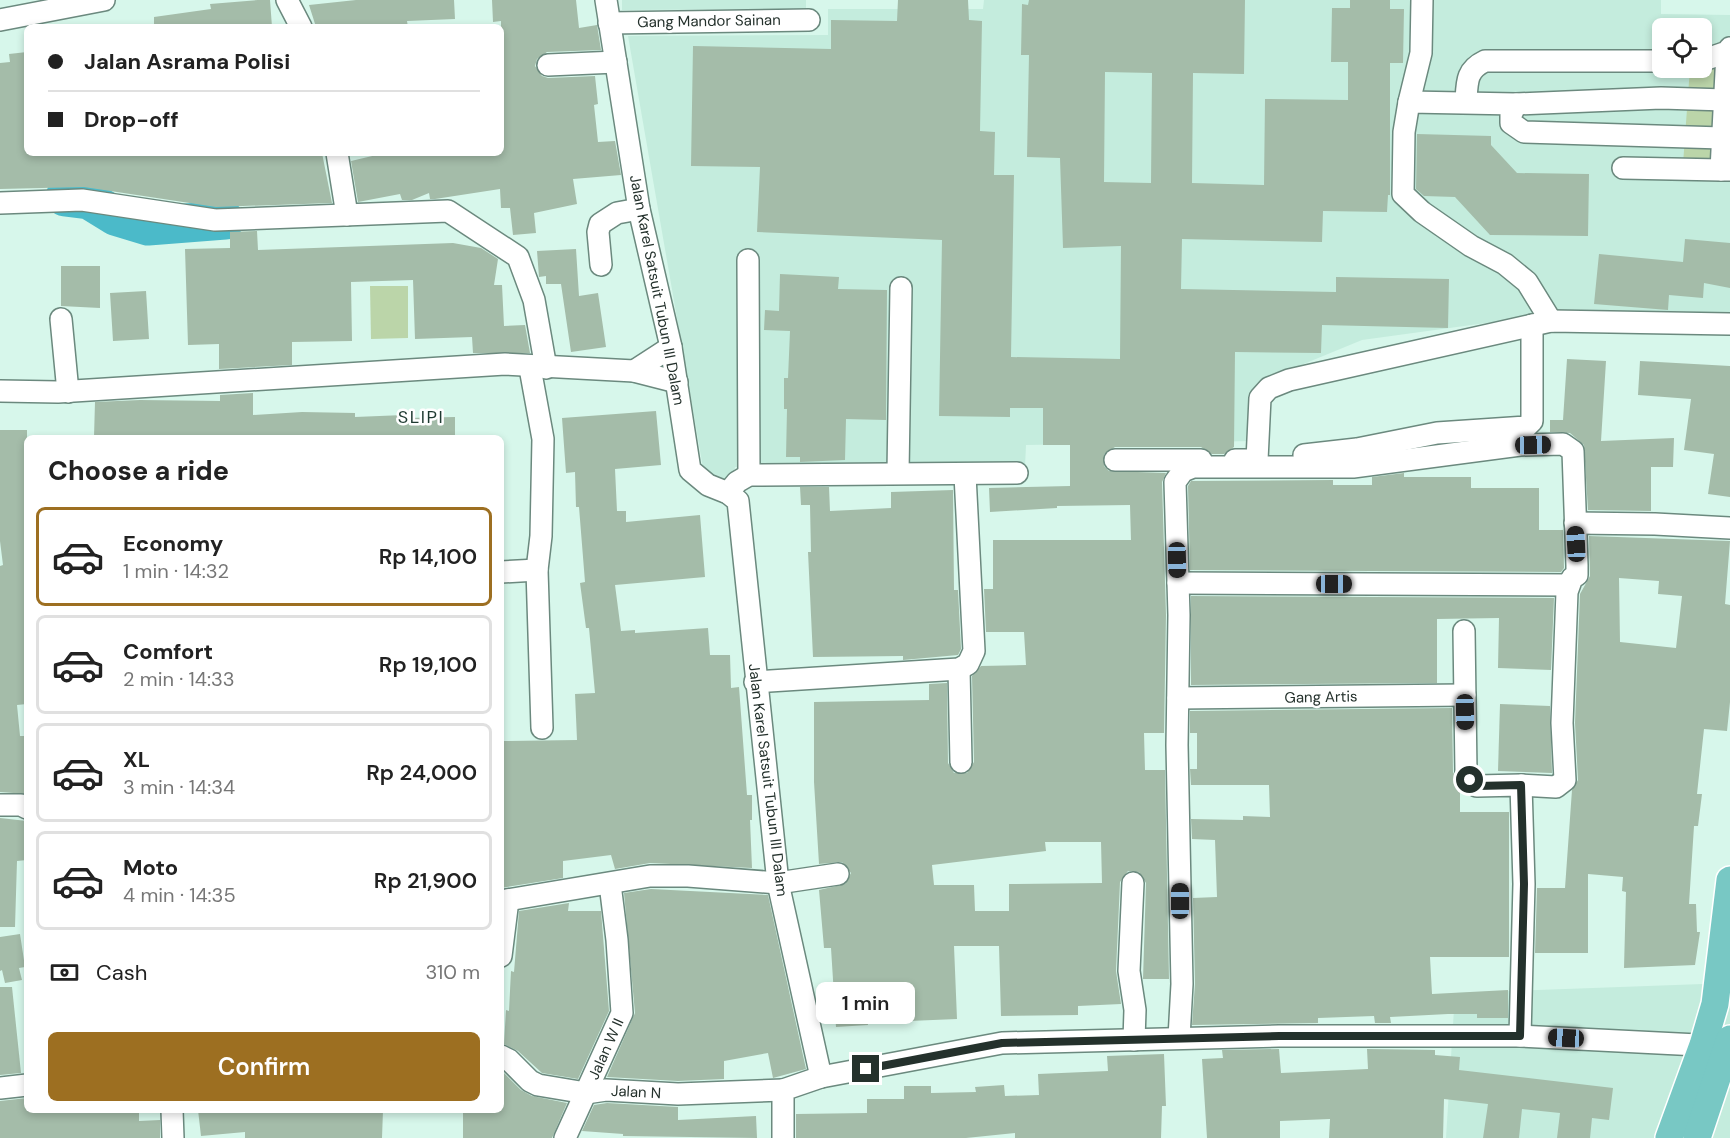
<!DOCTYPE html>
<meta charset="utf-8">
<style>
:root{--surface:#fff;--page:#f2f2f2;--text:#222;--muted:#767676;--line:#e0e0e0;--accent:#9d6f21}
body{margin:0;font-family:"DM Sans",sans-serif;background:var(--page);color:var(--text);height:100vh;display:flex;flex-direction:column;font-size:22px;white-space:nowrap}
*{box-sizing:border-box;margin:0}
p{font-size:20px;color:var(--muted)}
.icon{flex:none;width:33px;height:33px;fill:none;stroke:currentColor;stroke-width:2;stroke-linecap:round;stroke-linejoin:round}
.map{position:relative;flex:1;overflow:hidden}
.panel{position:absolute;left:24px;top:435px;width:480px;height:678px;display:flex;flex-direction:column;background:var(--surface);border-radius:9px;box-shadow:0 3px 9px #0003}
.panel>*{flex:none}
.top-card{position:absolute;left:24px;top:24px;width:480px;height:132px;border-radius:9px;box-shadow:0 3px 9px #0003;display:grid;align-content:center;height:132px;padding:0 24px;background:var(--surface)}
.controls{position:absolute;left:1652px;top:18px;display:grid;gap:12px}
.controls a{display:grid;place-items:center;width:60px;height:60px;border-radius:9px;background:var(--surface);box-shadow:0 3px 9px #0003;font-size:30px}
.end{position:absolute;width:27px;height:27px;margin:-14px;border:8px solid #24312c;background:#fff;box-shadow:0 0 0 3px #fff}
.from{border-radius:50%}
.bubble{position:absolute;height:42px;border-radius:9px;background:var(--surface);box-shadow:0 3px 9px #0003;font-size:20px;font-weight:600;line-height:42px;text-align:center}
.car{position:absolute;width:18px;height:36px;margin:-18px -9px;border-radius:8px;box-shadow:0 0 4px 2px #0007;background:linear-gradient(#222 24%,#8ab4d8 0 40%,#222 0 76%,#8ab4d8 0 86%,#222 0)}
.top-card b{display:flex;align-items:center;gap:21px;height:57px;font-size:22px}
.top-card b+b{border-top:2px solid var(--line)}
.top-card i{width:15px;height:15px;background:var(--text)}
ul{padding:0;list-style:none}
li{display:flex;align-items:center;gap:18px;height:99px;margin:0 12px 9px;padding:0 12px;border:3px solid var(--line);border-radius:9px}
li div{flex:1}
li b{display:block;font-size:22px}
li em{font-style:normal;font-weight:600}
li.on{border-color:var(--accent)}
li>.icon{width:54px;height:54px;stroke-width:1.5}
h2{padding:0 24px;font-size:27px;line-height:72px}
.pay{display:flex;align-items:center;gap:15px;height:66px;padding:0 24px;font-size:22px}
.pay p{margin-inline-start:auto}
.primary-button{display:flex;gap:12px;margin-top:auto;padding:12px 24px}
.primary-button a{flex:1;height:69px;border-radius:9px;background:var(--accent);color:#fff;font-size:24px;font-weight:600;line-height:69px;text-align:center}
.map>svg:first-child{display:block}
.built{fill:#c4ecdd;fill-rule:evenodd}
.green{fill:#bbd5a9}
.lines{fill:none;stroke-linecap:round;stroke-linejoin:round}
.river{stroke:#4bbac9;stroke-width:39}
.building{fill:#a4bca9;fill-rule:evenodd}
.minor-casing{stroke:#6b897e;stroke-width:24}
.major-casing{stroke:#fff;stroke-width:30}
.minor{stroke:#fff;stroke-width:21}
.major{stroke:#78c8c4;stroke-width:27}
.route{stroke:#24312c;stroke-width:8}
.labels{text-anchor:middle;stroke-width:5;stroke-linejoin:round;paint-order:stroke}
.street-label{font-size:15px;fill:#24312c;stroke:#fff}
.quarter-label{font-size:18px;letter-spacing:1.5px;fill:#1e3930;stroke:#fff}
</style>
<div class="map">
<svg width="1730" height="1138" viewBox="0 0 1730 1138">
<rect width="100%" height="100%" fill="#d7f7eb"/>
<g class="built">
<polygon points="622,0 806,0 806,9 622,10"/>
<path d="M984 0H1661V14L1730 15V313L1660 311 1558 313 1362 340 1272 377 1253 441 1026 445 1025 467H735L732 484 716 480 703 468 628 36 828 35V9H983ZM1662 28H1701V68H1662Z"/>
<polygon points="1730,983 1730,1138 1446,1138 1455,993"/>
</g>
<g class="green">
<polygon points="1730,50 1730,165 1683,164 1690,68 1701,68"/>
<polygon points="370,286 408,286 408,338 371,339"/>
</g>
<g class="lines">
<polyline class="river" points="65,197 89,200 115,216 148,226 225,220"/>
</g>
<g class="building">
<polygon points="258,0 270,0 272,27 154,27 154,17 211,9 210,4"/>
<polygon points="356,0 454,0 455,19 407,21 408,27 316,27 309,5"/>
<polygon points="492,0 576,0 579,28 597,25 601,50 547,52 537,59 535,66 542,76 548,78 595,76 598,104 594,105 598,142 615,141 621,175 573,179 577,204 534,213 536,233 513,235 510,208 501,208 500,189 435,199 430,199 429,193 412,200 402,200 400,194 358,202 351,161 385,153 501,153 501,21 493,22"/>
<path d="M898 0H968L969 20 982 21 980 131 995 132 994 175H1014L1011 357 1120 359 1121 246 1063 248 1060 158 1027 157 1029 55H1021L1022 4 1028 5 1029 0H1245L1244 74 1193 73 1192 183 1264 185 1265 99 1348 100V62H1331L1332 8H1350V0H1390V9H1404L1403 63H1390V195H1388L1387 212 1323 211 1322 242 1182 239 1181 289 1336 292V277L1449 279 1448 328 1322 325 1321 353 1235 352 1234 447 1224 454H1212L1201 447H1115L1104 454V466L1109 471 1166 473 1162 482 1166 615 1164 733H1144L1145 770H1165L1169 979H1143L1146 883 1139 872 1128 871 1120 882 1116 971 1121 1004 1078 1006V1015L1001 1016 999 946H954L957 1019 909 1021V1014L867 1017 868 1025 836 1027 831 948H824L819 890 845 884 851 873 842 862 819 864 814 782V702L929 700V684L947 683 948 763 954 773H967L974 762 972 676 981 666 1026 665 1024 632H986L984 589H993V540H1131L1130 505 1057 506V508L990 512 989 488 1070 486V445H1043V408H1010V417L939 416 942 240 757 232 760 167 691 166 693 46 831 49V20L897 21ZM1105 72 1152 73 1151 183 1104 182ZM1045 842H1101L1102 883 1009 884V911H975L974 885H934L932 865 1046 851Z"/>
<polygon points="27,52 27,153 322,153 332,203 216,207 84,187 0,189 0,63 10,62 9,54"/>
<polygon points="1417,134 1491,136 1491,145 1517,173 1589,174 1588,236 1490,235 1455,197 1424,196 1416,189"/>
<polygon points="257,231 258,250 453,243 481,248 498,259 494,285 502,285 504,326 525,325 530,353 473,353 472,337 415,339 413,280 351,282 352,341 292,342 292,365 219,369 219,344 188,345 185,249 230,248 230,232"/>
<polygon points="1685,239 1730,243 1730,288 1704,283 1703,298 1669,295 1668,310 1594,304 1599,254 1683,262"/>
<polygon points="576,249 579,296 598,293 606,347 571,352 561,284 546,284 546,276 539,277 537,251"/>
<polygon points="61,266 100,266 100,308 61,306"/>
<polygon points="780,274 839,277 838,289 887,290 886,420 846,419 845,460 800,462 800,457 786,457 787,409 784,409 784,378 788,378 790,331 764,330 765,310 779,311"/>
<polygon points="146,291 149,339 113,341 110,293"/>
<polygon points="1567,359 1606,361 1601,441 1674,438 1673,467 1651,467 1651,511 1588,510 1584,445 1570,433 1550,432 1550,420 1563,420"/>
<polygon points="1640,361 1730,366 1730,497 1708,494 1714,454 1684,450 1691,399 1638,395"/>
<polygon points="253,393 253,415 302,412 355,413 355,417 404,415 404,418 455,417 455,438 94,437 95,402 140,400 220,401 220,395"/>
<polygon points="656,411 661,465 615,469 617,511 626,511 626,522 700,515 705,577 615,585 621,631 635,630 635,633 708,628 710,655 730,655 731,688 739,687 747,795 752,795 752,820 750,820 752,868 650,863 615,869 611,855 563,861 563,878 501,888 501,741 577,740 575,694 595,693 589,628 586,628 580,583 585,582 579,507 576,507 575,472 566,473 562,418"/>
<polygon points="0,430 27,430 27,704 17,705 20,736 27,736 27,794 0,792 0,566 3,565 0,541"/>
<polygon points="1404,473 1404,477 1471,477 1471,488 1539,488 1539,530 1563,530 1564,568 1561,572 1190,570 1188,486 1191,481 1333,480 1333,485 1372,485 1372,477"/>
<polygon points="800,487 829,487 830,511 891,508 891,492 953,490 954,590 958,590 961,649 958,655 903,660 903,656 813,657 808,552 811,552 810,505 801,505"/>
<path d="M1589 536 1730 541 1725 604 1730 605V702L1727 731 1704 729 1697 794H1702L1698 826H1694L1689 904H1696L1697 932H1700L1695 965 1624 968 1626 892 1622 891 1623 877 1588 874V953H1535L1537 888H1565L1572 790 1578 780 1575 723 1580 594 1590 576ZM1619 578 1659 581 1658 594 1682 596 1676 648 1620 642Z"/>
<polygon points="1191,596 1554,598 1551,670 1498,668 1499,618 1437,619 1437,683 1191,685"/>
<polygon points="1500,704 1550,706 1552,773 1498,771"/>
<polygon points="1452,708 1453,772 1460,785 1460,812 1509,812 1509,957 1430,957 1432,994 1508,990 1508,1018 1477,1018 1477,1014 1448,1014 1390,1017 1391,1023 1375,1023 1374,1016 1318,1018 1318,1023 1192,1025 1195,984 1193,898 1217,897 1215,840 1192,839 1191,819 1243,820 1243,816 1270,817 1269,785 1191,785 1190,769 1197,769 1197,733 1190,733 1190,711"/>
<polygon points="0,818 27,821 27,860 17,861 15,927 0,927"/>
<polygon points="651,889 768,895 806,1069 773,1078 768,1053 724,1061 724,1079 678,1081 607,1077 635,1013 624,893"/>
<polygon points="569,903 568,911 601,911 609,1011 578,1079 542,1073 518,1051 504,1044 506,1010 509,1011 511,971 514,972 519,911"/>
<polygon points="20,934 25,967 19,968 22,980 5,983 2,970 0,971 0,937"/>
<polygon points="0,987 12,987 21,1073 0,1075"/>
<polygon points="1279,1049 1281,1073 1368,1069 1367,1049 1435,1050 1435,1055 1460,1057 1459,1070 1613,1088 1609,1120 1592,1118 1590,1138 1557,1138 1560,1113 1522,1109 1519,1138 1483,1138 1488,1104 1444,1099 1443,1138 1329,1138 1330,1119 1280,1121 1280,1138 1207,1138 1202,1059 1223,1058 1222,1050"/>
<polygon points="1164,1054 1166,1106 1162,1106 1161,1138 1015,1138 1015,1133 966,1138 796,1138 796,1114 867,1113 867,1099 904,1099 904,1086 931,1086 931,1093 976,1092 975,1087 1004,1085 1005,1096 1039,1095 1038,1074 1108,1071 1107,1056"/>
<polygon points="501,1070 521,1090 532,1096 567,1103 552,1138 463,1138 463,1110 501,1110"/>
<polygon points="27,1098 27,1110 139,1110 139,1121 160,1120 160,1138 0,1138 0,1101"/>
<polygon points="607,1103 678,1107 678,1120 756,1116 757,1138 623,1136 623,1134 582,1131 594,1105"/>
<polygon points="198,1110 383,1110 382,1138 245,1138 245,1132 201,1136"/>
</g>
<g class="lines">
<g class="minor-casing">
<g id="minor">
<polyline points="287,0 301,27"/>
<polyline points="606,0 639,209 671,347 690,470 708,485 728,493 738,501 778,883 821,1077"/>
<polyline points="0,20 104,0"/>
<polyline points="609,23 809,20"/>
<polyline points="1727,52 1721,170 1730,170"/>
<polyline points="1701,61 1727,52 1730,48"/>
<polyline points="548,65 616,62"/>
<polyline points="1409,102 1421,53 1422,0"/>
<path d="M1466 102C1467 82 1466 70 1485 61H1662"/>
<polyline points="1516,104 1511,115 1511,123 1524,132 1722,138"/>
<polyline points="337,153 347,215"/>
<polyline points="1623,168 1721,170"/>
<polyline points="0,203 82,200 215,220 448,211 518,257 534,300 546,368"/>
<polyline points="748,260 749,475"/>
<polyline points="601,265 598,232 600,224 617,213 639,209"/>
<polyline points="61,319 68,392"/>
<polyline points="1551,321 1527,282 1505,264 1471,246 1422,212 1403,194 1404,132 1409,102 1516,104 1661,98 1725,100"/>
<polyline points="530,368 543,439 541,536 537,570 542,728"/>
<polyline points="634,371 671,347"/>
<polyline points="0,391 58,392 505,364 634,371 677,382"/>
<polyline points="1304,455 1357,449 1437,433 1526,427 1532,421 1532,325"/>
<polyline points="1115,460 1201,460"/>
<polyline points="1235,460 1257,460 1260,398 1269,388 1289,380 1551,321 1730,324"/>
<polyline points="898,472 901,288"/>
<polyline points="728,493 737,482 749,475 1017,473"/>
<polyline points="1575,523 1655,524 1730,528"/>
<polyline points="501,572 537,570"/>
<polyline points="1178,583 1568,585"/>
<polyline points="1464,631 1466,772 1477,786 1521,785 1524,884 1520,1036"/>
<polyline points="959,669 961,762"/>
<polyline points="755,682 959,669 968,664 974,651 965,475"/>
<polyline points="1178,698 1465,695"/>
<polyline points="0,805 21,805 27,808"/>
<polyline points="1133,883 1129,971 1135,1010 1134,1040"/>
<polyline points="501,901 650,876 688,876 778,883 838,874"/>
<polyline points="501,956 508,900"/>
<polyline points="1179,1038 1182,984 1177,745 1179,615 1175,482 1183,471 1193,467 1353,467 1520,445 1563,444 1573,451 1577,565 1577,575 1572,578 1567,592 1562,723 1565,780 1556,787 1521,785"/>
<polyline points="501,1056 509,1060 530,1081 538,1085 586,1093 606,1090 678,1094 783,1090"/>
<polyline points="0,1088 27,1085"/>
<polyline points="172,1110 173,1138"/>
<polyline points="565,1138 622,1013 617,940 610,884"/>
<polyline points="783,1138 783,1090 821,1077 1002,1043 1279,1036 1520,1036 1718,1046"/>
</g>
</g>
<g class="major-casing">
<g id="major">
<polyline points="1669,1138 1703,1045 1715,1004 1730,880"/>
<polyline points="1697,1138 1730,1039"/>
</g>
</g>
<use href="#minor" class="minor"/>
<use href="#major" class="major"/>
</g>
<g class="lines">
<polyline class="route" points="866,1069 1002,1043 1279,1036 1520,1036 1524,884 1521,785 1477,786 1470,780"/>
</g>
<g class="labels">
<g class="street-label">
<text transform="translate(709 21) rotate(-1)" y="5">Gang Mandor Sainan</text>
<text transform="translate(657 290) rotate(79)" y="5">Jalan Karel Satsuit Tubun III Dalam</text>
<text transform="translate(1321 697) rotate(-1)" y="5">Gang Artis</text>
<text transform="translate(768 780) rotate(83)" y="5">Jalan Karel Satsuit Tubun III Dalam</text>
<text transform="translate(606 1049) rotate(-66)" y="5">Jalan W II</text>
<text transform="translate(636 1092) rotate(3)" y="5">Jalan N</text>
</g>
<g class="quarter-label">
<text x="421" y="423">SLIPI</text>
</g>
</g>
</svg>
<div class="controls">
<a><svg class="icon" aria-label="locate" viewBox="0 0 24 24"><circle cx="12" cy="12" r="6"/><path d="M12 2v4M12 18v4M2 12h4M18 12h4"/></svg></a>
</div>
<i class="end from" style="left:1470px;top:780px"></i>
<i class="end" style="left:866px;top:1069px"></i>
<div class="bubble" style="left:816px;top:982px;width:99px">1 min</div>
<i class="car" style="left:1533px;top:445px;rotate:89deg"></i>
<i class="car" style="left:1576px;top:544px;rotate:357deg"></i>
<i class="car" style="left:1177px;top:560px;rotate:179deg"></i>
<i class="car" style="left:1334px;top:584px;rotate:90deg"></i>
<i class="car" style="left:1465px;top:712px;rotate:179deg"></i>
<i class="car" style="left:1180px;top:901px;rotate:0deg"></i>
<i class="car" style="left:1566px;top:1038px;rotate:273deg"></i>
<div class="top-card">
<b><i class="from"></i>Jalan Asrama Polisi</b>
<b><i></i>Drop-off</b>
</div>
<section class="panel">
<h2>Choose a ride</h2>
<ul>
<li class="on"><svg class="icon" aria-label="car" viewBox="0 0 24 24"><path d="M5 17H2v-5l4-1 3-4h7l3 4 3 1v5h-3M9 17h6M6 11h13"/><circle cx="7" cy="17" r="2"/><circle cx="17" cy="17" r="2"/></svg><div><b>Economy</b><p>1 min · 14:32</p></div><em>Rp 14,100</em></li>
<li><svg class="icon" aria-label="car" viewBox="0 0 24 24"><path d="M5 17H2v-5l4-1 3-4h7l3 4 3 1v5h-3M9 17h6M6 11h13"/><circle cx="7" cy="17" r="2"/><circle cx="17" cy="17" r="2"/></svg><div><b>Comfort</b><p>2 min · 14:33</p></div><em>Rp 19,100</em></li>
<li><svg class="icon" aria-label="car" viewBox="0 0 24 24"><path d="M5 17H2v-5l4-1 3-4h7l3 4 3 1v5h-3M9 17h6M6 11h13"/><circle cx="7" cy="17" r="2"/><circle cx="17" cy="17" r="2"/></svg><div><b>XL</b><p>3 min · 14:34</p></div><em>Rp 24,000</em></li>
<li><svg class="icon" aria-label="car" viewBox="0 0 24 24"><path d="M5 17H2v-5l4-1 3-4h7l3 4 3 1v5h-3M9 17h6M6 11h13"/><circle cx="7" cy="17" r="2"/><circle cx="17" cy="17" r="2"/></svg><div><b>Moto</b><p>4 min · 14:35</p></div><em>Rp 21,900</em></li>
</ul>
<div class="pay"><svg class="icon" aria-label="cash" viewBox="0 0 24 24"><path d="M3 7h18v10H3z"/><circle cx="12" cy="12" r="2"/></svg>Cash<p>310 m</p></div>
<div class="primary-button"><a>Confirm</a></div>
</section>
</div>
